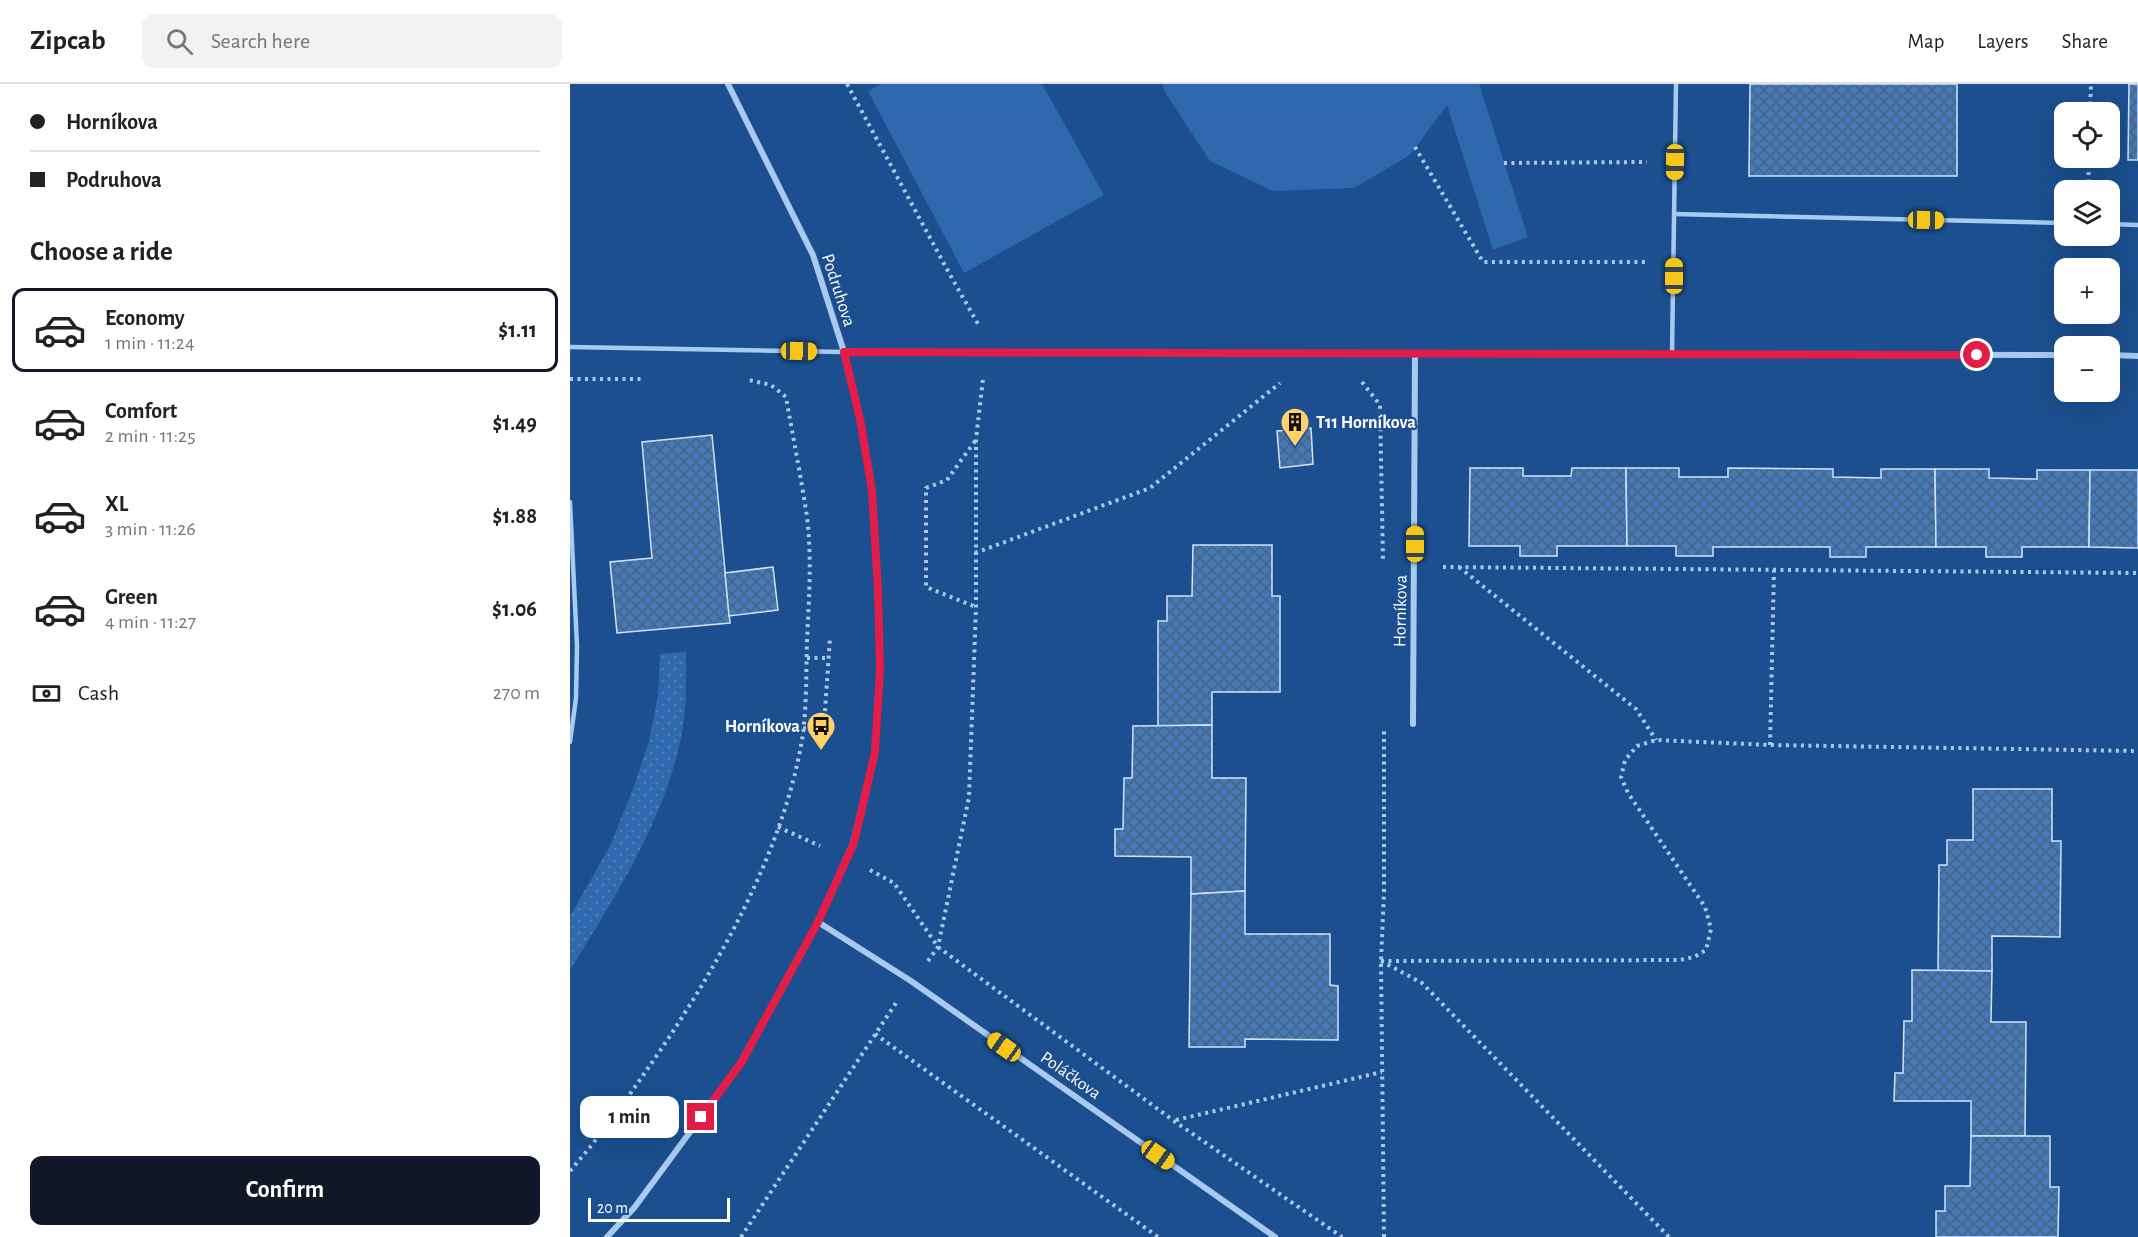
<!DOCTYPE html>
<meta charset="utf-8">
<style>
:root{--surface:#fff;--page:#f2f2f2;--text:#222;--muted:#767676;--line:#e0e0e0;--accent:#111827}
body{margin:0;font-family:"Alegreya Sans",sans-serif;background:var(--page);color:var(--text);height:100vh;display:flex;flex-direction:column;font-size:22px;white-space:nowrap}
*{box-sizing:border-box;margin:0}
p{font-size:20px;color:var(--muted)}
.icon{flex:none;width:33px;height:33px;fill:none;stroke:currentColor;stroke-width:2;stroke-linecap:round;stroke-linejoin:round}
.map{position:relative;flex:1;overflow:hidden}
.panel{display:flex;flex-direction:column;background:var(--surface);width:570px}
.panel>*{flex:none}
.hud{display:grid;align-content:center;height:132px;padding:0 30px;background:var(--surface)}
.tools{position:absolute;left:1484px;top:18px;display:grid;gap:12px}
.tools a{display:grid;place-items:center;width:66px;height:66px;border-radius:12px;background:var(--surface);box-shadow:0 6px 24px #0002;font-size:30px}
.scale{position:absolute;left:18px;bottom:15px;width:142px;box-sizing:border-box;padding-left:6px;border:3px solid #fff;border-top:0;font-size:16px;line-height:21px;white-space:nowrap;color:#fff;-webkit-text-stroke:4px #1b4f8f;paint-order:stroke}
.end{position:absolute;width:27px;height:27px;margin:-14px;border:8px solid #e11d48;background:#fff;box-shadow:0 0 0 3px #fff}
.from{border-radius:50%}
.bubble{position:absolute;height:42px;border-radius:12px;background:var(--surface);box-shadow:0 6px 24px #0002;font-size:20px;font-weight:700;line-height:42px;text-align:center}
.car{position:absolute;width:18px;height:36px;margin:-18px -9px;border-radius:8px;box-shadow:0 0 4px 2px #0007;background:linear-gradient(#f5c518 24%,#345 0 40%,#f5c518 0 76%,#345 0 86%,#f5c518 0)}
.hud b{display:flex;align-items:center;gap:21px;height:57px;font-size:22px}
.hud b+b{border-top:2px solid var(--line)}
.hud i{width:15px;height:15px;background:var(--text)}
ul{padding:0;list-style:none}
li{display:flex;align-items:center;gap:18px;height:84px;margin:0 12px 9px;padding:0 18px;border:3px solid transparent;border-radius:12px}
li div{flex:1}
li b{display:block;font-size:22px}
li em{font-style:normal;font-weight:700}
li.active{border-color:var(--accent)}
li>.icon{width:54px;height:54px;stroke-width:1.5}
h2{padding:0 30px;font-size:27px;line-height:72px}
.pay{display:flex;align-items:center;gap:15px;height:66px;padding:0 30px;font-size:22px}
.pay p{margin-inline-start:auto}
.primary-button{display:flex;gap:12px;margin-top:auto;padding:12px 30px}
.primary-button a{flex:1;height:69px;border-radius:12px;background:var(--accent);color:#fff;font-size:24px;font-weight:700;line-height:69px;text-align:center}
header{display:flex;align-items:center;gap:36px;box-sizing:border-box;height:84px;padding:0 30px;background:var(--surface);border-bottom:2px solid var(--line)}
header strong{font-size:28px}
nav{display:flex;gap:33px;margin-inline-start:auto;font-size:21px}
.search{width:420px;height:54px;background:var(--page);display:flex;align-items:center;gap:15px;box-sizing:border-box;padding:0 21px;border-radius:12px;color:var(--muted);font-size:22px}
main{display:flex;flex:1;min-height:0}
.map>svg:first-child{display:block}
.grass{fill:url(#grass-dots)}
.garden{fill:#2e69ad}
.building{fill:url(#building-cross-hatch);stroke:#cfe3fa;stroke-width:1.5}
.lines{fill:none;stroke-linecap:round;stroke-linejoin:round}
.path{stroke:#a9c9ee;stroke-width:4;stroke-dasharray:3 4.5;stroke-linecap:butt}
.service{stroke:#a9c9ee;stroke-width:4.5}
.minor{stroke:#a9c9ee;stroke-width:6}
.route{stroke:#e11d48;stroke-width:8}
.labels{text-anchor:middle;stroke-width:4.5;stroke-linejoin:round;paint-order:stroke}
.street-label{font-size:18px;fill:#fff;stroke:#1b4f8f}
.poi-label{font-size:18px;font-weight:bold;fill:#fff;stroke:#1b4f8f;text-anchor:start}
</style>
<header>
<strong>Zipcab</strong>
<div class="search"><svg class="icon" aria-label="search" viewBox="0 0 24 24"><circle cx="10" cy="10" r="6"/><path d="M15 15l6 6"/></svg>Search here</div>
<nav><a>Map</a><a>Layers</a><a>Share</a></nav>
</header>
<main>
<section class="panel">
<div class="hud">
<b><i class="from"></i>Horníkova</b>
<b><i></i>Podruhova</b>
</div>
<h2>Choose a ride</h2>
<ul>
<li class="active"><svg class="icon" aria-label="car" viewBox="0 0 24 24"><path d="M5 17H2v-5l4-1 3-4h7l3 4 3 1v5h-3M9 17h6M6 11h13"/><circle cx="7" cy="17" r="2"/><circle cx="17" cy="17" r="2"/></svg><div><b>Economy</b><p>1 min · 11:24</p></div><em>$1.11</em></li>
<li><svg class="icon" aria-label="car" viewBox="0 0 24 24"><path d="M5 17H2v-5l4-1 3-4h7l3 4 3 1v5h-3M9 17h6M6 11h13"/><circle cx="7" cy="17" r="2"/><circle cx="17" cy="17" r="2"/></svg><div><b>Comfort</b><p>2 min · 11:25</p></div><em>$1.49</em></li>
<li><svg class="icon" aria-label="car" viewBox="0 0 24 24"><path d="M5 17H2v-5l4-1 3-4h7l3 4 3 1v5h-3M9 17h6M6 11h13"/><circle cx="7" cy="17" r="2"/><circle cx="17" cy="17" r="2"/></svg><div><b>XL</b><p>3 min · 11:26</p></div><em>$1.88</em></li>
<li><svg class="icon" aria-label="car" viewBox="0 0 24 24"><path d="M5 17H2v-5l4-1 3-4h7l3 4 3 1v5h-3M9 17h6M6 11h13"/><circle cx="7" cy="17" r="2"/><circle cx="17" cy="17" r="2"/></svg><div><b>Green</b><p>4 min · 11:27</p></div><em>$1.06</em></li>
</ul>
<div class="pay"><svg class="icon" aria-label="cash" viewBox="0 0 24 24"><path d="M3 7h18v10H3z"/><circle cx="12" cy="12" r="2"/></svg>Cash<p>270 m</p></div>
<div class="primary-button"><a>Confirm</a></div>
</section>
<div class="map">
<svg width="1568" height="1153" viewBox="0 0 1568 1153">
<defs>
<pattern id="grass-dots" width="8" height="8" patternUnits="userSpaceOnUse" patternTransform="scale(1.5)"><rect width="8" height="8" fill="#2e69ad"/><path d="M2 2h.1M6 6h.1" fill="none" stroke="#4d80b9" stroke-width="1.8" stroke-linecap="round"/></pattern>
<pattern id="building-cross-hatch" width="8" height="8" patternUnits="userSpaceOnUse" patternTransform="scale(1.5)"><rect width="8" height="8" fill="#4478b7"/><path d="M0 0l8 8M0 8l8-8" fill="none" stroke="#486282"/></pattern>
</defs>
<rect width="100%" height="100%" fill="#1b4f8f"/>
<path class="grass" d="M116 568C116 592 117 617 113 642 100 727 45 814 0 886V832L40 762 64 702 79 657 88 612 90 570Z"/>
<g class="garden">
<polygon points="311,0 472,0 534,111 394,189 298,7"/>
<polygon points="592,0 909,0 958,153 923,166 877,21 840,71 784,104 703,107 640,77 596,10"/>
</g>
<g class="building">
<polygon points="1180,0 1387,0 1387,92 1179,92"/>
<polygon points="1559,0 1568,0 1568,76 1558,76"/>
<polygon points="741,344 743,380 710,384 707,347"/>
<polygon points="142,351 160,539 47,549 40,478 82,474 72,358"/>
<polygon points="900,384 953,384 953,392 1001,392 1002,384 1056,384 1057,462 987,462 987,472 950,472 950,462 899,462"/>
<polygon points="1056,384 1109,384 1109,393 1158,393 1158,384 1263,385 1263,393 1311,394 1311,385 1365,385 1366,463 1296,463 1296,473 1260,473 1260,463 1143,463 1143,472 1106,472 1106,462 1057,462"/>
<polygon points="1365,385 1419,385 1419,394 1467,395 1467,386 1520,386 1519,463 1452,463 1452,473 1416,473 1416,463 1366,463"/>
<polygon points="1520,386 1568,386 1568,464 1519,463"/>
<polygon points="623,461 702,461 702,512 710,512 710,608 642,608 642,641 588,642 588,537 597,537 597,512 622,512"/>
<polygon points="203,483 208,526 159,532 155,489"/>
<polygon points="642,641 642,694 676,694 675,807 621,810 621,773 545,772 545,745 553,745 554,694 562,694 563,642"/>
<polygon points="1403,705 1482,705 1482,757 1491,757 1490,853 1422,852 1422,887 1368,887 1369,781 1377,781 1377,756 1403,756"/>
<polygon points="675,807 675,850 760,850 760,901 768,902 768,956 675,955 675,963 619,963 621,810"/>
<polygon points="1342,886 1422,887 1421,938 1456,938 1455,1052 1401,1052 1401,1017 1324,1017 1325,989 1333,989 1334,937 1342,937"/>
<polygon points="1401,1052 1480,1052 1480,1103 1489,1103 1488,1153 1366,1153 1366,1127 1375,1127 1375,1102 1400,1102"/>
</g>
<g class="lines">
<g class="path">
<polyline points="277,0 379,189 408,240"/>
<polyline points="1520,28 1521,0"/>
<polyline points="845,63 913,178 1076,178"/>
<polyline points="934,79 1077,78"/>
<polyline points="1518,106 1519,74"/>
<polyline points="0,295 73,295"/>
<polyline points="792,298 810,321 813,477"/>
<polyline points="405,357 377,396 356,404 356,503 406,523"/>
<polyline points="405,469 580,404 710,299"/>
<polyline points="873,483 1568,489"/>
<polyline points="889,483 1066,625 1086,656"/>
<polyline points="237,574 259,574"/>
<polyline points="233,644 255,648"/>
<polyline points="253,657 260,553"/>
<polyline points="1200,661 1204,486"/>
<polyline points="208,743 250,762"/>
<polyline points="300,786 324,799 368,863 604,1037 772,1153"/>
<polyline points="358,877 368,863 399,713 406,523 406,355 413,295"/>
<polyline points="811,877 1110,876 1124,873 1136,866 1141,845 1135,823 1058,709 1051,693 1055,676 1067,662 1086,656 1200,661 1568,667"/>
<polyline points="811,877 852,899 1099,1153"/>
<polyline points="305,950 588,1153"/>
<polyline points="606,1036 812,988"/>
<path d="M0 1087C27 1056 51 1023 74 990 142 893 212 773 232 656 237 623 236 589 237 556 239 515 242 474 237 433 231 393 223 353 216 313L201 301 179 296"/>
<polyline points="171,1153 326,919"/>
<polyline points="814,1153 811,877 814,808 814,647"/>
</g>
<g class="service">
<polyline points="1104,130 1494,139"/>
<polyline points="1539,140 1568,141"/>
<polyline points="0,263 274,268"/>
<polyline points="1102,271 1106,0"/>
<polyline points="0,418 7,562 6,614 0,658"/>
</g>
<g class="minor">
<polyline points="274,268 1494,271"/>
<polyline points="1539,271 1568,272"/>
<polyline points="843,640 845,270"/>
<polyline points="248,838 341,897 705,1153"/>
<polyline points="37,1153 64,1124 171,979 248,838 283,759 305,668 310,586 308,507 302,406 290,335 274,268 243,171 158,0"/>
</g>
</g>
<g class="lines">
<polyline class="route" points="131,1033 171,979 248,838 284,759 305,668 310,586 308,507 302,406 290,335 274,268 1407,271"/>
</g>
<defs>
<g id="building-pin" transform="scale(1.5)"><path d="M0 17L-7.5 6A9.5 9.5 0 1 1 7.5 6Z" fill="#ffd166" stroke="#1b4f8f"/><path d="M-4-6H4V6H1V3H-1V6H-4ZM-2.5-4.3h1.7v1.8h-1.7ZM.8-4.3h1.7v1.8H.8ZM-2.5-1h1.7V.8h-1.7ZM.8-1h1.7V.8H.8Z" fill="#111"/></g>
<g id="bus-pin" transform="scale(1.5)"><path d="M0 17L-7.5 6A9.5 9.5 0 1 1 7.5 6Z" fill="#ffd166" stroke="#1b4f8f"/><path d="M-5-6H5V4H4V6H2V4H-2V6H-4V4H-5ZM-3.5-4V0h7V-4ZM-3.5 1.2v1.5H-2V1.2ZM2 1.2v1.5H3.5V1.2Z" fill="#111"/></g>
</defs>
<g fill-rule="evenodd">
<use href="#building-pin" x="725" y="338"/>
<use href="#bus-pin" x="251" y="642"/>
</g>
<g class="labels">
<g class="street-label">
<text transform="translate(269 206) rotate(72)" y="6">Podruhova</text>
<text transform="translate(830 527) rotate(-89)" y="6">Horníkova</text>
<text transform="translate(501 991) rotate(35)" y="6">Poláčkova</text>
</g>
<g class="poi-label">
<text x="746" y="344">T11 Horníkova</text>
<text x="230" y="648" text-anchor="end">Horníkova</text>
</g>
</g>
</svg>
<div class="tools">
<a><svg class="icon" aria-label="locate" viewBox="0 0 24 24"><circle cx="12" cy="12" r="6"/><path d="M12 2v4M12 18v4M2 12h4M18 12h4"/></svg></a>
<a><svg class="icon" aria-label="layers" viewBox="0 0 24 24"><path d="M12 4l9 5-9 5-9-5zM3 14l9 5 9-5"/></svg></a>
<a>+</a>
<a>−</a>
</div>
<div class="scale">20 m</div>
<i class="end from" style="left:1407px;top:271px"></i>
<i class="end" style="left:131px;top:1033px"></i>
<div class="bubble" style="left:10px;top:1012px;width:99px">1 min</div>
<i class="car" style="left:1105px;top:78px;rotate:181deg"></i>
<i class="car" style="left:1356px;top:136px;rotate:91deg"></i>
<i class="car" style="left:1104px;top:192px;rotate:0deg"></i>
<i class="car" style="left:229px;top:267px;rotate:91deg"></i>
<i class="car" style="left:845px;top:460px;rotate:0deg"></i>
<i class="car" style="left:434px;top:963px;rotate:305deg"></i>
<i class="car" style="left:588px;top:1071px;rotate:125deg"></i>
</div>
</main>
